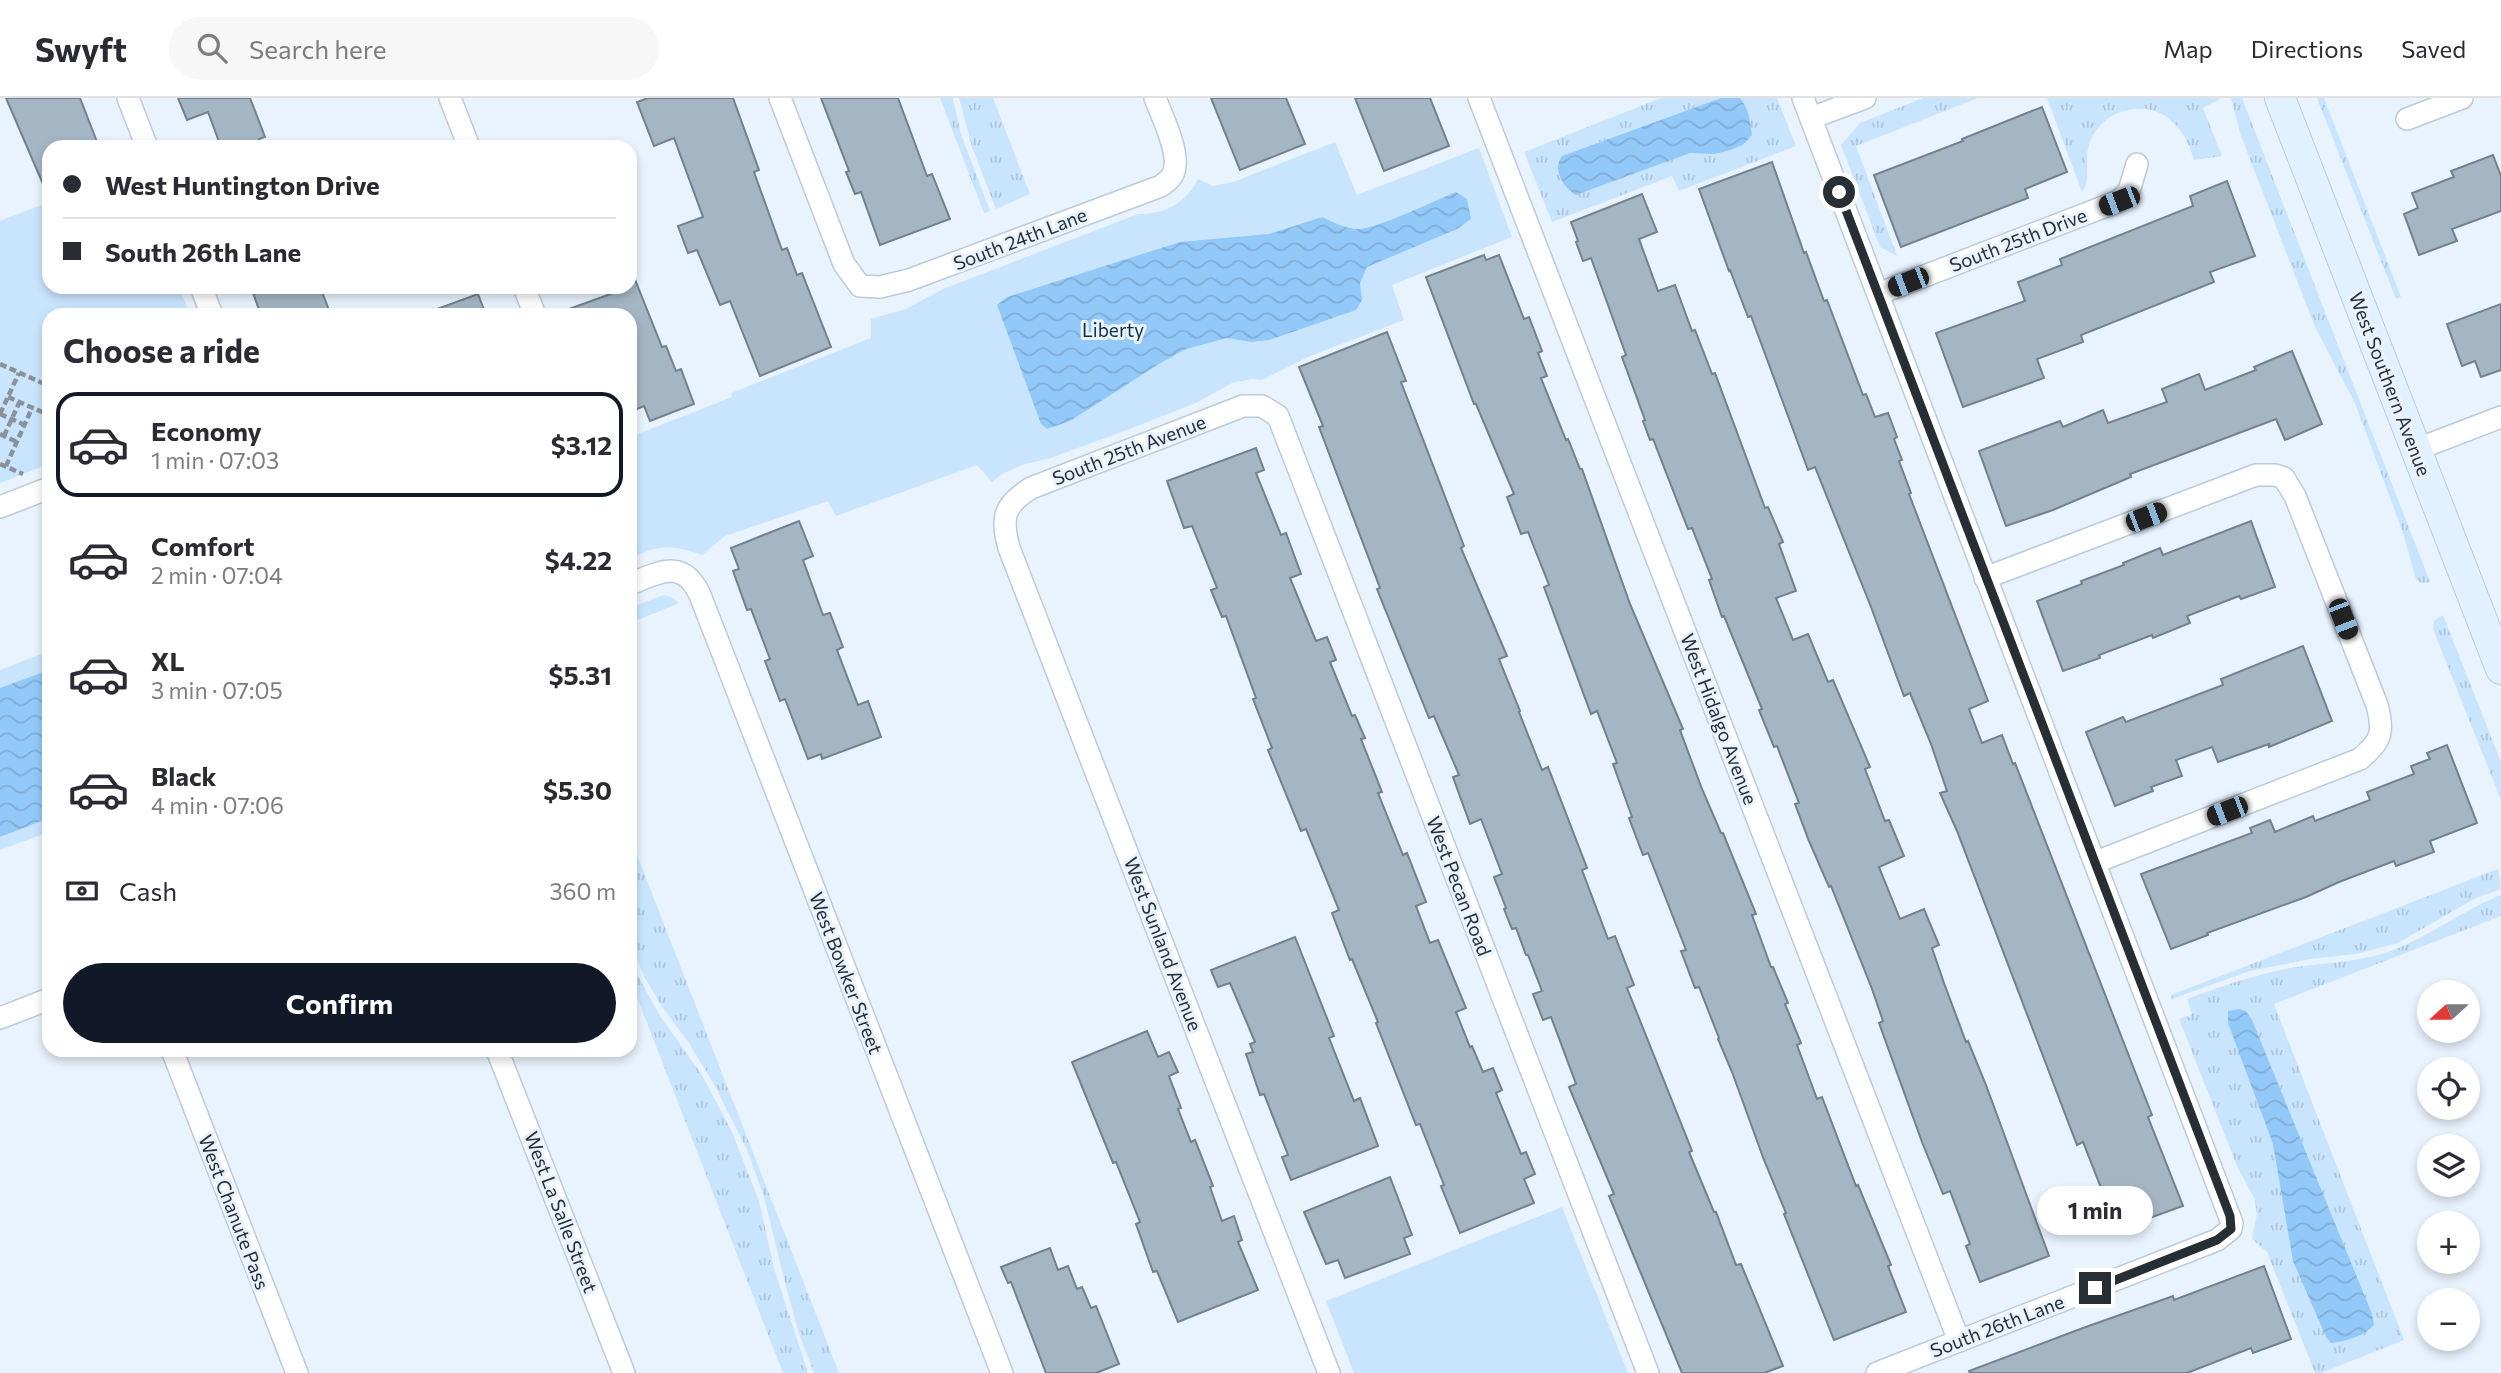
<!DOCTYPE html>
<meta charset="utf-8">
<style>
:root{--surface:#fff;--page:#f7f7f7;--text:#2b2b33;--muted:#7c7c81;--line:#e1e1e2;--accent:#111827}
body{margin:0;font-family:Commissioner,sans-serif;background:var(--page);color:var(--text);height:100vh;display:flex;flex-direction:column;font-size:26px;white-space:nowrap}
*{box-sizing:border-box;margin:0}
p{font-size:23px;color:var(--muted)}
.icon{flex:none;width:38px;height:38px;fill:none;stroke:currentColor;stroke-width:2;stroke-linecap:round;stroke-linejoin:round}
.map{position:relative;flex:1;overflow:hidden}
.drawer{position:absolute;left:42px;top:210px;width:595px;height:749px;display:flex;flex-direction:column;background:var(--surface);border-radius:21px;box-shadow:0 4px 10px #0003}
.drawer>*{flex:none}
.hud{position:absolute;left:42px;top:42px;width:595px;height:154px;border-radius:21px;box-shadow:0 4px 10px #0003;display:grid;align-content:center;height:154px;padding:0 21px;background:var(--surface)}
.needle{width:46px;rotate:249deg}
.fabs{position:absolute;left:2417px;top:882px;display:grid;gap:14px}
.fabs a{display:grid;place-items:center;width:63px;height:63px;border-radius:50%;background:var(--surface);box-shadow:0 4px 10px #0003;font-size:35px}
.end{position:absolute;width:32px;height:32px;margin:-16px;border:9px solid #272e34;background:#fff;box-shadow:0 0 0 4px #fff}
.from{border-radius:50%}
.bubble{position:absolute;height:49px;border-radius:24px;background:var(--surface);box-shadow:0 4px 10px #0003;font-size:23px;font-weight:700;line-height:49px;text-align:center}
.car{position:absolute;width:21px;height:42px;margin:-21px -10px;border-radius:9px;box-shadow:0 0 5px 2px #0007;background:linear-gradient(#222 24%,#8ab4d8 0 40%,#222 0 76%,#8ab4d8 0 86%,#222 0)}
.hud b{display:flex;align-items:center;gap:24px;height:66px;font-size:26px}
.hud b+b{border-top:2px solid var(--line)}
.hud i{width:18px;height:18px;background:var(--text)}
ul{padding:0;list-style:none}
li{display:flex;align-items:center;gap:21px;height:105px;margin:0 14px 10px;padding:0 7px;border:4px solid transparent;border-radius:21px}
li div{flex:1}
li b{display:block;font-size:26px}
li em{font-style:normal;font-weight:700}
li.active{border-color:var(--accent)}
li>.icon{width:63px;height:63px;stroke-width:1.5}
h2{padding:0 21px;font-size:32px;line-height:84px}
.pay{display:flex;align-items:center;gap:18px;height:77px;padding:0 21px;font-size:26px}
.pay p{margin-inline-start:auto}
.primary-button{display:flex;gap:14px;margin-top:auto;padding:14px 21px}
.primary-button a{flex:1;height:80px;border-radius:42px;background:var(--accent);color:#fff;font-size:28px;font-weight:700;line-height:80px;text-align:center}
header{display:flex;align-items:center;gap:42px;box-sizing:border-box;height:98px;padding:0 35px;background:var(--surface);border-bottom:2px solid var(--line)}
header strong{font-size:33px}
nav{display:flex;gap:38px;margin-inline-start:auto;font-size:24px}
.search{width:490px;height:63px;background:var(--page);display:flex;align-items:center;gap:18px;box-sizing:border-box;padding:0 24px;border-radius:38px;color:var(--muted);font-size:26px}
.map>svg:first-child{display:block}
.grass{fill:url(#grass-tufts)}
.green{fill:#c9e5fe}
.water{fill:url(#water-waves)}
.building{fill:#a4b5c4;stroke:#71818f;stroke-width:2}
.lines{fill:none;stroke-linecap:round;stroke-linejoin:round}
.street-casing{stroke:#bacbdb;stroke-width:24}
.secondary-casing{stroke:#bacbdb;stroke-width:32}
.path{stroke:#89929a;stroke-width:4.5;stroke-dasharray:7 3.5;stroke-linecap:butt}
.street{stroke:#fff;stroke-width:21}
.secondary{stroke:#e1f1ff;stroke-width:30}
.route{stroke:#272e34;stroke-width:9}
.labels{text-anchor:middle;stroke-width:6;stroke-linejoin:round;paint-order:stroke}
.street-label{font-size:19px;fill:#272e34;stroke:#e9f3fd}
.park-label{font-size:19px;fill:#0e2c43;stroke:#e9f3fd}
</style>
<header>
<strong>Swyft</strong>
<div class="search"><svg class="icon" aria-label="search" viewBox="0 0 24 24"><circle cx="10" cy="10" r="6"/><path d="M15 15l6 6"/></svg>Search here</div>
<nav><a>Map</a><a>Directions</a><a>Saved</a></nav>
</header>
<div class="map">
<svg width="2501" height="1275" viewBox="0 0 2501 1275">
<defs>
<pattern id="grass-tufts" width="24" height="20" patternUnits="userSpaceOnUse" patternTransform="scale(1.75)"><rect width="24" height="20" fill="#c9e5fe"/><path d="M3 7l-1-3M5 7V3M7 7l1-3M15 17l-1-3M17 17v-4M19 17l1-3" fill="none" stroke="#adc5da"/></pattern>
<pattern id="water-waves" width="16" height="10" patternUnits="userSpaceOnUse" patternTransform="scale(1.75)"><rect width="16" height="10" fill="#93c9f9"/><path d="M0 5q4-4 8 0t8 0" fill="none" stroke="#7fadd6"/></pattern>
</defs>
<rect width="100%" height="100%" fill="#e9f3fd"/>
<g class="grass">
<polygon points="940,0 953,0 961,36 990,113 984,115"/>
<polygon points="959,0 993,0 1030,96 996,111 972,49"/>
<polygon points="1661,0 1777,0 1796,48 1679,93 1672,78 1552,124 1524,54"/>
<polygon points="1923,0 1978,0 1856,48 1897,158 1880,149 1841,47 1860,25"/>
<path d="M2047 0H2222L2203 10 2222 58 2194 62C2185 30 2164 5 2128 12 2119 14 2110 18 2104 24 2074 51 2096 76 2082 94Z"/>
<polygon points="2231,0 2242,0 2430,484 2421,485 2416,481 2403,435 2355,305 2315,229 2241,38"/>
<polygon points="2317,0 2324,0 2401,199 2396,201"/>
<polygon points="664,497 671,499 679,505 630,525 630,510"/>
<polygon points="2443,517 2501,664 2501,702 2433,531 2434,523"/>
<polygon points="630,739 839,1275 814,1275 799,1236 785,1185 764,1099 747,1052 715,988 689,945 662,909 645,880 630,845"/>
<polygon points="2498,771 2501,791 2474,801 2398,845 2356,856 2310,861 2250,873 2172,901 2171,897"/>
<path d="M2501 797V818L2274 906 2404 1242 2321 1275H2315L2267 1154 2252 1141 2257 1116 2254 1100 2237 1068 2179 921 2187 918 2190 920V917L2192 916 2187 901C2219 889 2251 878 2285 871 2318 865 2353 865 2385 855 2426 841 2461 813 2501 797Z"/>
<polygon points="630,863 660,918 702,977 732,1034 759,1103 774,1170 808,1275 783,1275 630,881"/>
</g>
<g class="green">
<path d="M1335 44 1357 97 1479 50 1512 139 1392 187 1404 222 1308 259 1262 282 1252 281 1232 285 1198 304 1140 327 1051 360 1022 367 1002 376 992 384 977 367 836 418 828 403 725 438 702 457C672 447 658 445 630 462V339L732 299 731 295 871 240V221L906 211 943 191 1138 116C1165 116 1185 106 1198 81L1213 88 1233 84Z"/>
<polygon points="49,104 49,189 179,189 190,217 49,217 49,366 0,385 0,123"/>
<polygon points="49,553 49,734 0,752 0,572"/>
<polygon points="1562,1109 1628,1275 1354,1275 1326,1203"/>
</g>
<g class="water">
<path d="M1721 0H1740C1749 11 1750 23 1752 37L1743 47 1730 52 1715 56 1690 55 1576 97C1563 89 1552 72 1562 58Z"/>
<path d="M1456 94 1467 101 1471 121 1457 131 1367 169 1360 185 1362 202 1356 212 1269 242 1251 244 1227 240 1186 251 1159 266 1070 323 1047 331 1041 326 997 207 1007 199 1180 144 1269 136 1322 119C1333 124 1346 131 1358 131 1378 131 1435 102 1456 94Z"/>
<polygon points="49,572 49,720 0,739 0,590"/>
<path d="M2239 911 2246 913 2252 922 2372 1216 2374 1227C2366 1237 2344 1244 2331 1245L2326 1239 2293 1163 2273 1046 2228 925V913Z"/>
</g>
<g class="building">
<polygon points="6,0 80,0 99,49 49,49 49,100"/>
<polygon points="178,0 250,0 265,39 259,41 262,49 221,49 208,14 187,22"/>
<polygon points="648,0 733,0 759,72 754,74 782,152 787,150 797,177 802,175 831,249 760,278 730,203 720,207 697,152 688,155 678,128 703,119 674,40 654,48 637,4"/>
<polygon points="821,0 898,0 927,78 932,76 950,121 880,147 861,94 855,96 846,74 849,73"/>
<polygon points="1211,0 1286,0 1305,46 1240,72"/>
<polygon points="1355,0 1430,0 1449,48 1384,73"/>
<polygon points="2042,9 2067,74 2025,91 2028,100 1901,149 1874,77 1963,43 1962,41"/>
<polygon points="2493,57 2501,78 2501,113 2452,131 2457,143 2419,157 2404,116 2418,110 2412,95 2454,79 2451,73"/>
<polygon points="1772,64 1804,155 1806,154 1824,203 1827,202 1863,297 1866,296 1875,319 1888,315 1897,339 1894,341 1902,362 1899,363 1911,395 1909,396 1988,603 1969,611 1982,645 2002,637 2013,666 2015,665 2134,971 2152,1017 2148,1019 2183,1108 2111,1134 2097,1097 2103,1095 2083,1044 2077,1047 1957,733 1940,695 1947,693 1931,646 1910,595 1904,598 1871,509 1815,369 1808,372 1751,218 1748,219 1730,172 1729,173 1699,91"/>
<polygon points="2227,83 2255,158 2210,174 2214,184 2081,237 2083,244 2037,261 2044,280 1963,309 1936,235 2025,203 2018,184 2062,167 2060,161 2193,108 2190,98"/>
<polygon points="1642,96 1657,134 1639,141 1658,193 1675,187 1692,233 1695,232 1712,276 1715,275 1765,410 1768,409 1783,444 1779,446 1796,493 1776,500 1793,542 1808,536 1828,584 1833,582 1870,669 1865,671 1885,723 1889,722 1904,758 1879,769 1900,821 1924,811 1939,847 1932,850 1944,885 1966,944 1968,943 1986,987 2049,1158 1980,1184 1966,1148 1970,1146 1950,1093 1943,1096 1922,1044 1879,925 1883,923 1872,891 1831,788 1829,789 1809,743 1795,706 1799,705 1777,648 1774,649 1759,612 1762,611 1724,518 1722,519 1709,482 1712,481 1692,430 1688,431 1653,341 1650,342 1643,323 1645,322 1622,259 1626,257 1591,160 1583,163 1576,144 1578,143 1571,124"/>
<polygon points="1484,157 1486,162 1499,157 1524,221 1529,219 1542,253 1538,255 1547,278 1541,280 1566,342 1568,341 1580,371 1582,371 1630,506 1683,631 1680,632 1702,691 1721,735 1723,735 1756,816 1752,817 1771,869 1773,869 1788,905 1785,906 1801,945 1797,947 1817,1001 1822,999 1856,1088 1858,1087 1891,1167 1888,1168 1906,1214 1834,1242 1784,1116 1786,1115 1764,1062 1732,974 1718,941 1719,940 1699,889 1695,890 1681,853 1686,852 1648,755 1643,757 1629,720 1632,719 1613,666 1617,665 1597,613 1591,616 1544,489 1549,487 1528,434 1521,436 1507,399 1514,396 1476,306 1474,306 1426,179"/>
<polygon points="630,169 662,249 666,248 676,273 681,271 694,306 650,323 644,308 630,314 630,217 558,215 630,189"/>
<polygon points="269,189 320,189 331,217 261,217 253,195"/>
<polygon points="478,196 486,217 427,217 426,215"/>
<polygon points="2501,206 2501,272 2481,279 2475,263 2462,268 2447,226"/>
<polygon points="1387,234 1406,283 1401,284 1464,448 1461,450 1507,558 1499,561 1520,613 1519,614 1542,672 1548,669 1587,770 1582,772 1608,841 1615,838 1634,887 1627,890 1692,1053 1689,1054 1714,1114 1716,1114 1736,1167 1741,1166 1783,1268 1764,1275 1682,1275 1609,1098 1614,1096 1569,989 1576,986 1551,919 1543,922 1533,896 1542,893 1528,857 1526,857 1516,830 1512,831 1504,811 1506,810 1494,779 1502,776 1481,721 1470,726 1453,679 1459,677 1434,618 1429,620 1377,491 1380,490 1319,329 1323,328 1299,269"/>
<polygon points="2292,253 2322,326 2285,342 2276,321 2130,376 2131,379 2053,412 2006,428 1979,353 2060,323 2063,329 2103,312 2108,325 2167,304 2162,291 2199,276 2205,292 2256,272 2254,269"/>
<polygon points="1256,350 1264,372 1256,375 1281,437 1286,435 1301,476 1290,480 1316,543 1327,539 1336,562 1330,564 1352,618 1355,617 1365,640 1361,641 1382,694 1378,695 1403,757 1407,755 1426,804 1416,808 1430,845 1438,842 1466,910 1456,914 1470,949 1472,948 1483,974 1493,970 1502,992 1496,995 1521,1056 1526,1054 1535,1076 1524,1081 1534,1105 1460,1135 1441,1088 1444,1087 1420,1026 1416,1027 1376,925 1378,924 1352,861 1350,862 1332,815 1339,812 1306,731 1301,733 1268,652 1272,650 1253,601 1256,600 1226,518 1222,519 1211,492 1217,490 1192,428 1184,430 1167,383"/>
<polygon points="799,423 813,458 803,462 823,517 830,515 843,549 837,552 858,607 868,603 881,639 822,661 821,656 808,661 785,601 780,603 765,563 770,561 751,511 747,512 733,473 739,471 731,450"/>
<polygon points="2251,423 2275,489 2241,501 2239,498 2187,518 2190,525 2153,540 2152,537 2099,557 2100,560 2063,573 2037,503 2082,486 2081,483 2124,467 2123,465 2160,450 2163,457"/>
<polygon points="2303,548 2332,623 2269,649 2269,646 2218,664 2212,649 2176,662 2182,678 2151,689 2153,693 2115,708 2086,634 2123,619 2126,624 2223,587 2221,581"/>
<polygon points="2447,647 2477,725 2430,743 2434,754 2396,768 2394,763 2339,784 2306,799 2207,835 2208,837 2171,851 2141,776 2252,735 2250,730 2270,722 2275,734 2313,718 2315,723 2370,702 2367,694 2414,676 2411,668 2430,661 2427,655"/>
<polygon points="1295,839 1334,938 1329,940 1354,1003 1360,1000 1378,1048 1291,1082 1282,1059 1288,1057 1264,996 1260,997 1246,956 1253,954 1250,946 1255,944 1230,885 1218,889 1211,872"/>
<polygon points="1147,933 1158,959 1169,954 1178,974 1169,978 1181,1010 1178,1011 1191,1044 1195,1042 1213,1088 1210,1089 1222,1123 1234,1118 1242,1142 1238,1144 1258,1192 1178,1224 1157,1173 1153,1174 1136,1126 1140,1124 1116,1064 1113,1065 1072,964"/>
<polygon points="1390,1079 1412,1137 1404,1140 1410,1156 1345,1180 1338,1162 1326,1166 1304,1114"/>
<polygon points="1050,1150 1058,1172 1068,1168 1077,1191 1082,1189 1091,1210 1096,1208 1119,1266 1096,1275 1046,1275 1011,1184 1008,1185 1001,1169"/>
<polygon points="2264,1168 2291,1241 2253,1255 2251,1250 2187,1275 1970,1275 1969,1273 2083,1230 2173,1198 2174,1202"/>
</g>
<g class="lines">
<g class="street-casing">
<g id="street">
<polyline points="128,0 147,49"/>
<polyline points="450,0 469,49"/>
<path d="M780 0 844 166 860 188 880 189 909 182 1161 88C1165 85 1171 81 1173 76 1182 58 1162 18 1155 0"/>
<polyline points="1479,0 1959,1243"/>
<polyline points="1803,0 2232,1125 2231,1131 2217,1142 1877,1275"/>
<polyline points="1811,20 1865,0"/>
<polyline points="2407,21 2462,0"/>
<polyline points="201,189 212,217"/>
<polyline points="524,189 535,217"/>
<polyline points="1878,196 2119,103 2129,93 2137,66"/>
<polyline points="2415,352 2501,319"/>
<polyline points="0,409 49,390"/>
<path d="M1985 480 2256 377H2275L2284 380 2295 398 2377 607C2384 634 2382 643 2360 661L2096 764"/>
<path d="M630 486C660 474 683 460 700 497L1002 1275"/>
<polyline points="0,920 49,901"/>
<polyline points="172,952 297,1275"/>
<polyline points="497,952 624,1275"/>
<path d="M1329 1275 1009 450C1001 419 1003 408 1031 390L1243 308H1262L1278 318 1648 1275"/>
</g>
</g>
<g class="secondary-casing">
<polyline id="secondary" points="2280,0 2501,571"/>
</g>
<g class="path">
<polyline points="0,266 49,288"/>
<polyline points="8,299 49,317"/>
<polyline points="0,316 19,275"/>
<polyline points="0,316 25,327"/>
<polyline points="0,336 17,344"/>
<polyline points="4,338 19,305"/>
<polyline points="0,366 23,376"/>
<polyline points="6,368 32,310"/>
</g>
<use href="#street" class="street"/>
<use href="#secondary" class="secondary"/>
</g>
<g class="lines">
<polyline class="route" points="1839,94 2230,1118 2231,1131 2217,1142 2095,1190"/>
</g>
<g class="labels">
<g class="street-label">
<text transform="translate(1020 141) rotate(-21)" y="7">South 24th Lane</text>
<text transform="translate(2018 142) rotate(-21)" y="7">South 25th Drive</text>
<text transform="translate(2390 286) rotate(69)" y="7">West Southern Avenue</text>
<text transform="translate(1129 352) rotate(-21)" y="7">South 25th Avenue</text>
<text transform="translate(1719 621) rotate(69)" y="7">West Hidalgo Avenue</text>
<text transform="translate(1459 788) rotate(69)" y="7">West Pecan Road</text>
<text transform="translate(1163 846) rotate(69)" y="7">West Sunland Avenue</text>
<text transform="translate(846 875) rotate(69)" y="7">West Bowker Street</text>
<text transform="translate(234 1114) rotate(69)" y="7">West Chanute Pass</text>
<text transform="translate(561 1114) rotate(69)" y="7">West La Salle Street</text>
<text transform="translate(1997 1228) rotate(-21)" y="7">South 26th Lane</text>
</g>
<g class="park-label">
<text x="1113" y="239">Liberty</text>
</g>
</g>
</svg>
<div class="fabs">
<a><svg class="needle" viewBox="-14 -14 28 28"><path d="M0-13l5 13h-10z" fill="#e53935"/><path d="M0 13l5-13h-10z" fill="#7c7c81"/></svg></a>
<a><svg class="icon" aria-label="locate" viewBox="0 0 24 24"><circle cx="12" cy="12" r="6"/><path d="M12 2v4M12 18v4M2 12h4M18 12h4"/></svg></a>
<a><svg class="icon" aria-label="layers" viewBox="0 0 24 24"><path d="M12 4l9 5-9 5-9-5zM3 14l9 5 9-5"/></svg></a>
<a>+</a>
<a>−</a>
</div>
<i class="end from" style="left:1839px;top:94px"></i>
<i class="end" style="left:2095px;top:1190px"></i>
<div class="bubble" style="left:2037px;top:1088px;width:116px">1 min</div>
<i class="car" style="left:2119px;top:103px;rotate:249deg"></i>
<i class="car" style="left:1908px;top:184px;rotate:249deg"></i>
<i class="car" style="left:2146px;top:419px;rotate:69deg"></i>
<i class="car" style="left:2343px;top:521px;rotate:159deg"></i>
<i class="car" style="left:2227px;top:713px;rotate:249deg"></i>
<div class="hud">
<b><i class="from"></i>West Huntington Drive</b>
<b><i></i>South 26th Lane</b>
</div>
<section class="drawer">
<h2>Choose a ride</h2>
<ul>
<li class="active"><svg class="icon" aria-label="car" viewBox="0 0 24 24"><path d="M5 17H2v-5l4-1 3-4h7l3 4 3 1v5h-3M9 17h6M6 11h13"/><circle cx="7" cy="17" r="2"/><circle cx="17" cy="17" r="2"/></svg><div><b>Economy</b><p>1 min · 07:03</p></div><em>$3.12</em></li>
<li><svg class="icon" aria-label="car" viewBox="0 0 24 24"><path d="M5 17H2v-5l4-1 3-4h7l3 4 3 1v5h-3M9 17h6M6 11h13"/><circle cx="7" cy="17" r="2"/><circle cx="17" cy="17" r="2"/></svg><div><b>Comfort</b><p>2 min · 07:04</p></div><em>$4.22</em></li>
<li><svg class="icon" aria-label="car" viewBox="0 0 24 24"><path d="M5 17H2v-5l4-1 3-4h7l3 4 3 1v5h-3M9 17h6M6 11h13"/><circle cx="7" cy="17" r="2"/><circle cx="17" cy="17" r="2"/></svg><div><b>XL</b><p>3 min · 07:05</p></div><em>$5.31</em></li>
<li><svg class="icon" aria-label="car" viewBox="0 0 24 24"><path d="M5 17H2v-5l4-1 3-4h7l3 4 3 1v5h-3M9 17h6M6 11h13"/><circle cx="7" cy="17" r="2"/><circle cx="17" cy="17" r="2"/></svg><div><b>Black</b><p>4 min · 07:06</p></div><em>$5.30</em></li>
</ul>
<div class="pay"><svg class="icon" aria-label="cash" viewBox="0 0 24 24"><path d="M3 7h18v10H3z"/><circle cx="12" cy="12" r="2"/></svg>Cash<p>360 m</p></div>
<div class="primary-button"><a>Confirm</a></div>
</section>
</div>
